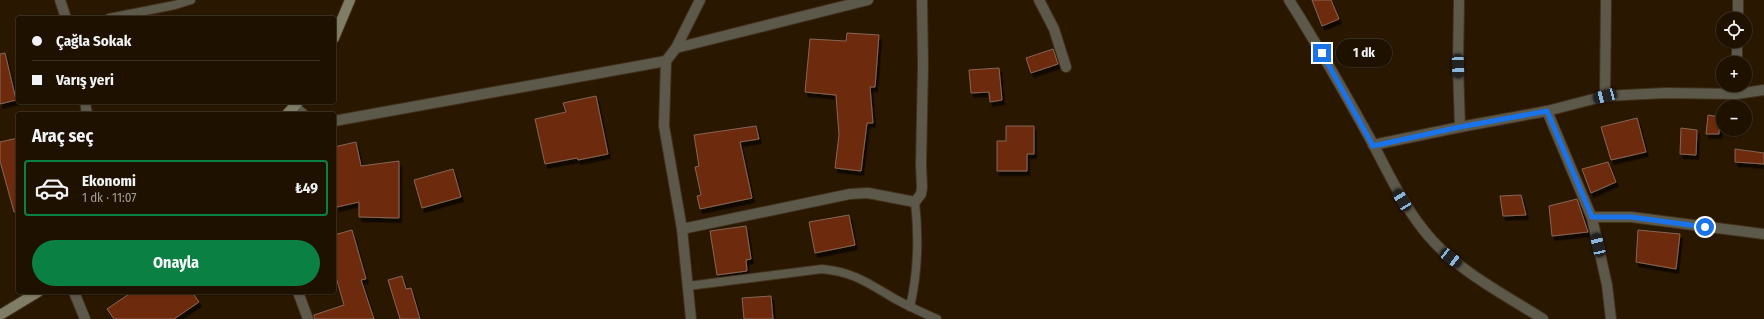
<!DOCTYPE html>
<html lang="tr">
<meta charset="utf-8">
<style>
:root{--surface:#1f1100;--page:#2c1f0f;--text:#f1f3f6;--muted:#a19d99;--line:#3c3122;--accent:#0b8043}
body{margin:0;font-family:"Fira Sans Condensed",sans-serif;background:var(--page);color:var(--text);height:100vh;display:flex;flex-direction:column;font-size:15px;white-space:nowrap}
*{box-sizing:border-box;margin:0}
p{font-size:13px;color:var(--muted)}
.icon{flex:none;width:22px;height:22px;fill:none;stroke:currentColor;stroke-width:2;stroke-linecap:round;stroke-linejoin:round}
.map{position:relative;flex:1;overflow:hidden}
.sheet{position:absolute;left:16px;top:112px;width:320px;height:182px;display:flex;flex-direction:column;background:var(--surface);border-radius:4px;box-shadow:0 1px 3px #0004,0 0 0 1px var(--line)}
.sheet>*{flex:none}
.top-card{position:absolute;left:16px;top:16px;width:320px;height:88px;border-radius:4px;box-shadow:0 1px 3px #0004,0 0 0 1px var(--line);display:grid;align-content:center;height:88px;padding:0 16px;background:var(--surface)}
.controls{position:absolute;left:1716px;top:12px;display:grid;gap:8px}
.controls a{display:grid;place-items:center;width:36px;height:36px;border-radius:50%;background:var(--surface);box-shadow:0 1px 3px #0004,0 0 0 1px var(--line);font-size:20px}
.end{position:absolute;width:18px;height:18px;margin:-9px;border:5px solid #1a73e8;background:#fff;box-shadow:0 0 0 2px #fff}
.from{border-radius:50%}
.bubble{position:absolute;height:28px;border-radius:14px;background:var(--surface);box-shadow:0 1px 3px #0004,0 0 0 1px var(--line);font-size:13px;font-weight:700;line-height:28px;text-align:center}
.car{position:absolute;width:12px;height:24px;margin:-12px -6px;border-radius:5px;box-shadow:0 0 3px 1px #0007;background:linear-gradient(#222 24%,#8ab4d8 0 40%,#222 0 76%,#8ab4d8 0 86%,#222 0)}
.top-card b{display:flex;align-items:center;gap:14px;height:38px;font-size:15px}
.top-card b+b{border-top:1px solid var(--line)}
.top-card i{width:10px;height:10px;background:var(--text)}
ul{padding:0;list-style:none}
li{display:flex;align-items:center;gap:12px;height:56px;margin:0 8px 6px;padding:0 8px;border:2px solid transparent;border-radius:4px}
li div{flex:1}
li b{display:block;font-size:15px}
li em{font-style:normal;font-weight:700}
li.selected{border-color:var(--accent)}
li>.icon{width:36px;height:36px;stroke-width:1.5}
h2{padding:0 16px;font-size:18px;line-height:48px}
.action{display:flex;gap:8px;margin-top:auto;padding:8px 16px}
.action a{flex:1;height:46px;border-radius:24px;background:var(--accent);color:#fff;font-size:16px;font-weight:700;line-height:46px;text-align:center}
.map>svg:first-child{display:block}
.building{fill:#6d2c0a;stroke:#876557;filter:url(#shadow)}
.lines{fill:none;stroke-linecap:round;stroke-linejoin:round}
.lane-casing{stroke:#42311b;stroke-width:10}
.street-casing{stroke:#42311b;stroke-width:12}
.secondary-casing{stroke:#42311b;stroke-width:12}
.lane{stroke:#5c594b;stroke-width:8}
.street{stroke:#5c594b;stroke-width:10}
.secondary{stroke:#807d66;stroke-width:10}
.route{stroke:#1a73e8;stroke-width:5}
</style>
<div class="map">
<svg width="1764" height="319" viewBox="0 0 1764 319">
<defs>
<filter id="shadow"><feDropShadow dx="2.5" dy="4.5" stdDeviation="0" flood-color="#0009"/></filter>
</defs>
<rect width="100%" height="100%" fill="#291700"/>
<g class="building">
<polygon points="1312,0 1331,0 1339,19 1322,26"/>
<polygon points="847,33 879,35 875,87 870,87 873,123 867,123 861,171 835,168 839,135 836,95 805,92 810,39 846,41"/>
<polygon points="1053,49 1058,64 1031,73 1026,58"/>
<polygon points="5,53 16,100 0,104 0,54"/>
<polygon points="999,68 1002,100 990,102 989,92 971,93 969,70"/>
<polygon points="596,96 608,154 578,160 577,158 545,164 535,119 566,112 563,103"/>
<polygon points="1708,115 1720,117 1719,134 1706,134"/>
<polygon points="1637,118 1646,152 1611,160 1601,127"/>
<polygon points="756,126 759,139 740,142 752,198 700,209 697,196 701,195 695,167 699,166 694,135"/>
<polygon points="1006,126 1034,126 1034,154 1027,154 1027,171 997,171 997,141 1006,141"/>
<polygon points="1681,128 1697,130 1696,155 1680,154"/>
<polygon points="18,138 18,212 14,212 0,161 0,142"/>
<polygon points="356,142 361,166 399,161 399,218 359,217 359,202 337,207 334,193 334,147"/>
<polygon points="1735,149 1764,153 1764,164 1735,162"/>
<polygon points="1608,162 1616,182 1591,193 1582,169"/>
<polygon points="453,169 461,197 422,208 414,180"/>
<polygon points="1521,195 1526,215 1503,216 1500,196"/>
<polygon points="1577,199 1588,232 1552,236 1549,206"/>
<polygon points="849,215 855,245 815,253 809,222"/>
<polygon points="746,226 751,259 746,260 747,271 717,275 710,231"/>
<polygon points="352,230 366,279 361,280 374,319 314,319 314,315 344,305 334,270 334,235"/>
<polygon points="1638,230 1680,234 1676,269 1636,262"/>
<polygon points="402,276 406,289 411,288 420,319 400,319 388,280"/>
<polygon points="132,292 192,292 199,302 174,319 114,319 107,309"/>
<polygon points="771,296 773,319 744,319 742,298"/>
</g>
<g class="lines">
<g class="lane-casing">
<g id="lane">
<polyline points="109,18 175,5 191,0"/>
<path d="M688 286 822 269C852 272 865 281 890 296 905 305 921 312 937 319"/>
<path d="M910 307C918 272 919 237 915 202"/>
</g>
</g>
<g class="street-casing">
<g id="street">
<polyline points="60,0 66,18"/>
<polyline points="1039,0 1054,29 1066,67"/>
<path d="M1289 0C1319 47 1346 95 1373 144 1391 178 1406 211 1432 240 1462 273 1505 295 1543 319"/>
<polyline points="1459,0 1458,66 1460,127"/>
<polyline points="1738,19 1738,0"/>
<polyline points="676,48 868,0"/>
<polyline points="1737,63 1737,41"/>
<polyline points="1605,96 1606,0"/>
<polyline points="85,102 87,114"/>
<polyline points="295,107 303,114"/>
<polyline points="1547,111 1592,218 1607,285 1611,319"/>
<polyline points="334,121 666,61"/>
<polyline points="1373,145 1460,127 1547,111 1605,96 1665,93 1736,94 1764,90"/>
<polyline points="1592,217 1631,217 1764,234"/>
<polyline points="682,229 850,194 868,193 915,202 921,194 922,187 921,165 923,65 922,0"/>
<polyline points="74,292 85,319"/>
<polyline points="298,292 308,319"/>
<polyline points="691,319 682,229 664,126 666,61 676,48 700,0"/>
</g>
</g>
<g class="secondary-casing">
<g id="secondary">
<polyline points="334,38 350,0"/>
<polyline points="287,114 298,102"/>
<polyline points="0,315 38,292"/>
</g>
</g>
<use href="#lane" class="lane"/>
<use href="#street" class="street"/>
<use href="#secondary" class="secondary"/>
</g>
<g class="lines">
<polyline class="route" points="1322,53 1373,146 1460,127 1547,111 1592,217 1631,217 1705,227"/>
</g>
</svg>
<div class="controls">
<a><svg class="icon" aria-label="locate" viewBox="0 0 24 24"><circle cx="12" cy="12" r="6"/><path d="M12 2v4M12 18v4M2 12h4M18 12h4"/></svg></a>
<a>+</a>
<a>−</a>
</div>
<i class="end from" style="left:1705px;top:227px"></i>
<i class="end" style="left:1322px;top:53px"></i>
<div class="bubble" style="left:1336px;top:39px;width:56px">1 dk</div>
<i class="car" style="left:1458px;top:66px;rotate:178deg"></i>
<i class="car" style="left:1605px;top:96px;rotate:255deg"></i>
<i class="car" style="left:1402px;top:200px;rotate:329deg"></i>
<i class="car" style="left:1598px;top:245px;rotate:347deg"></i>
<i class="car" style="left:1451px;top:258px;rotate:128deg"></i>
<div class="top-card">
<b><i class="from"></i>Çağla Sokak</b>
<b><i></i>Varış yeri</b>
</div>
<section class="sheet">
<h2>Araç seç</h2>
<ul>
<li class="selected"><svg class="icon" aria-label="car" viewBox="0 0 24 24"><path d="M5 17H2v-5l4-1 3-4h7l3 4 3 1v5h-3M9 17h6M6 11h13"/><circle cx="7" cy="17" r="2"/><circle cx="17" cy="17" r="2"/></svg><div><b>Ekonomi</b><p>1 dk · 11:07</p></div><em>₺49</em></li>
</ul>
<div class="action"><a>Onayla</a></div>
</section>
</div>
